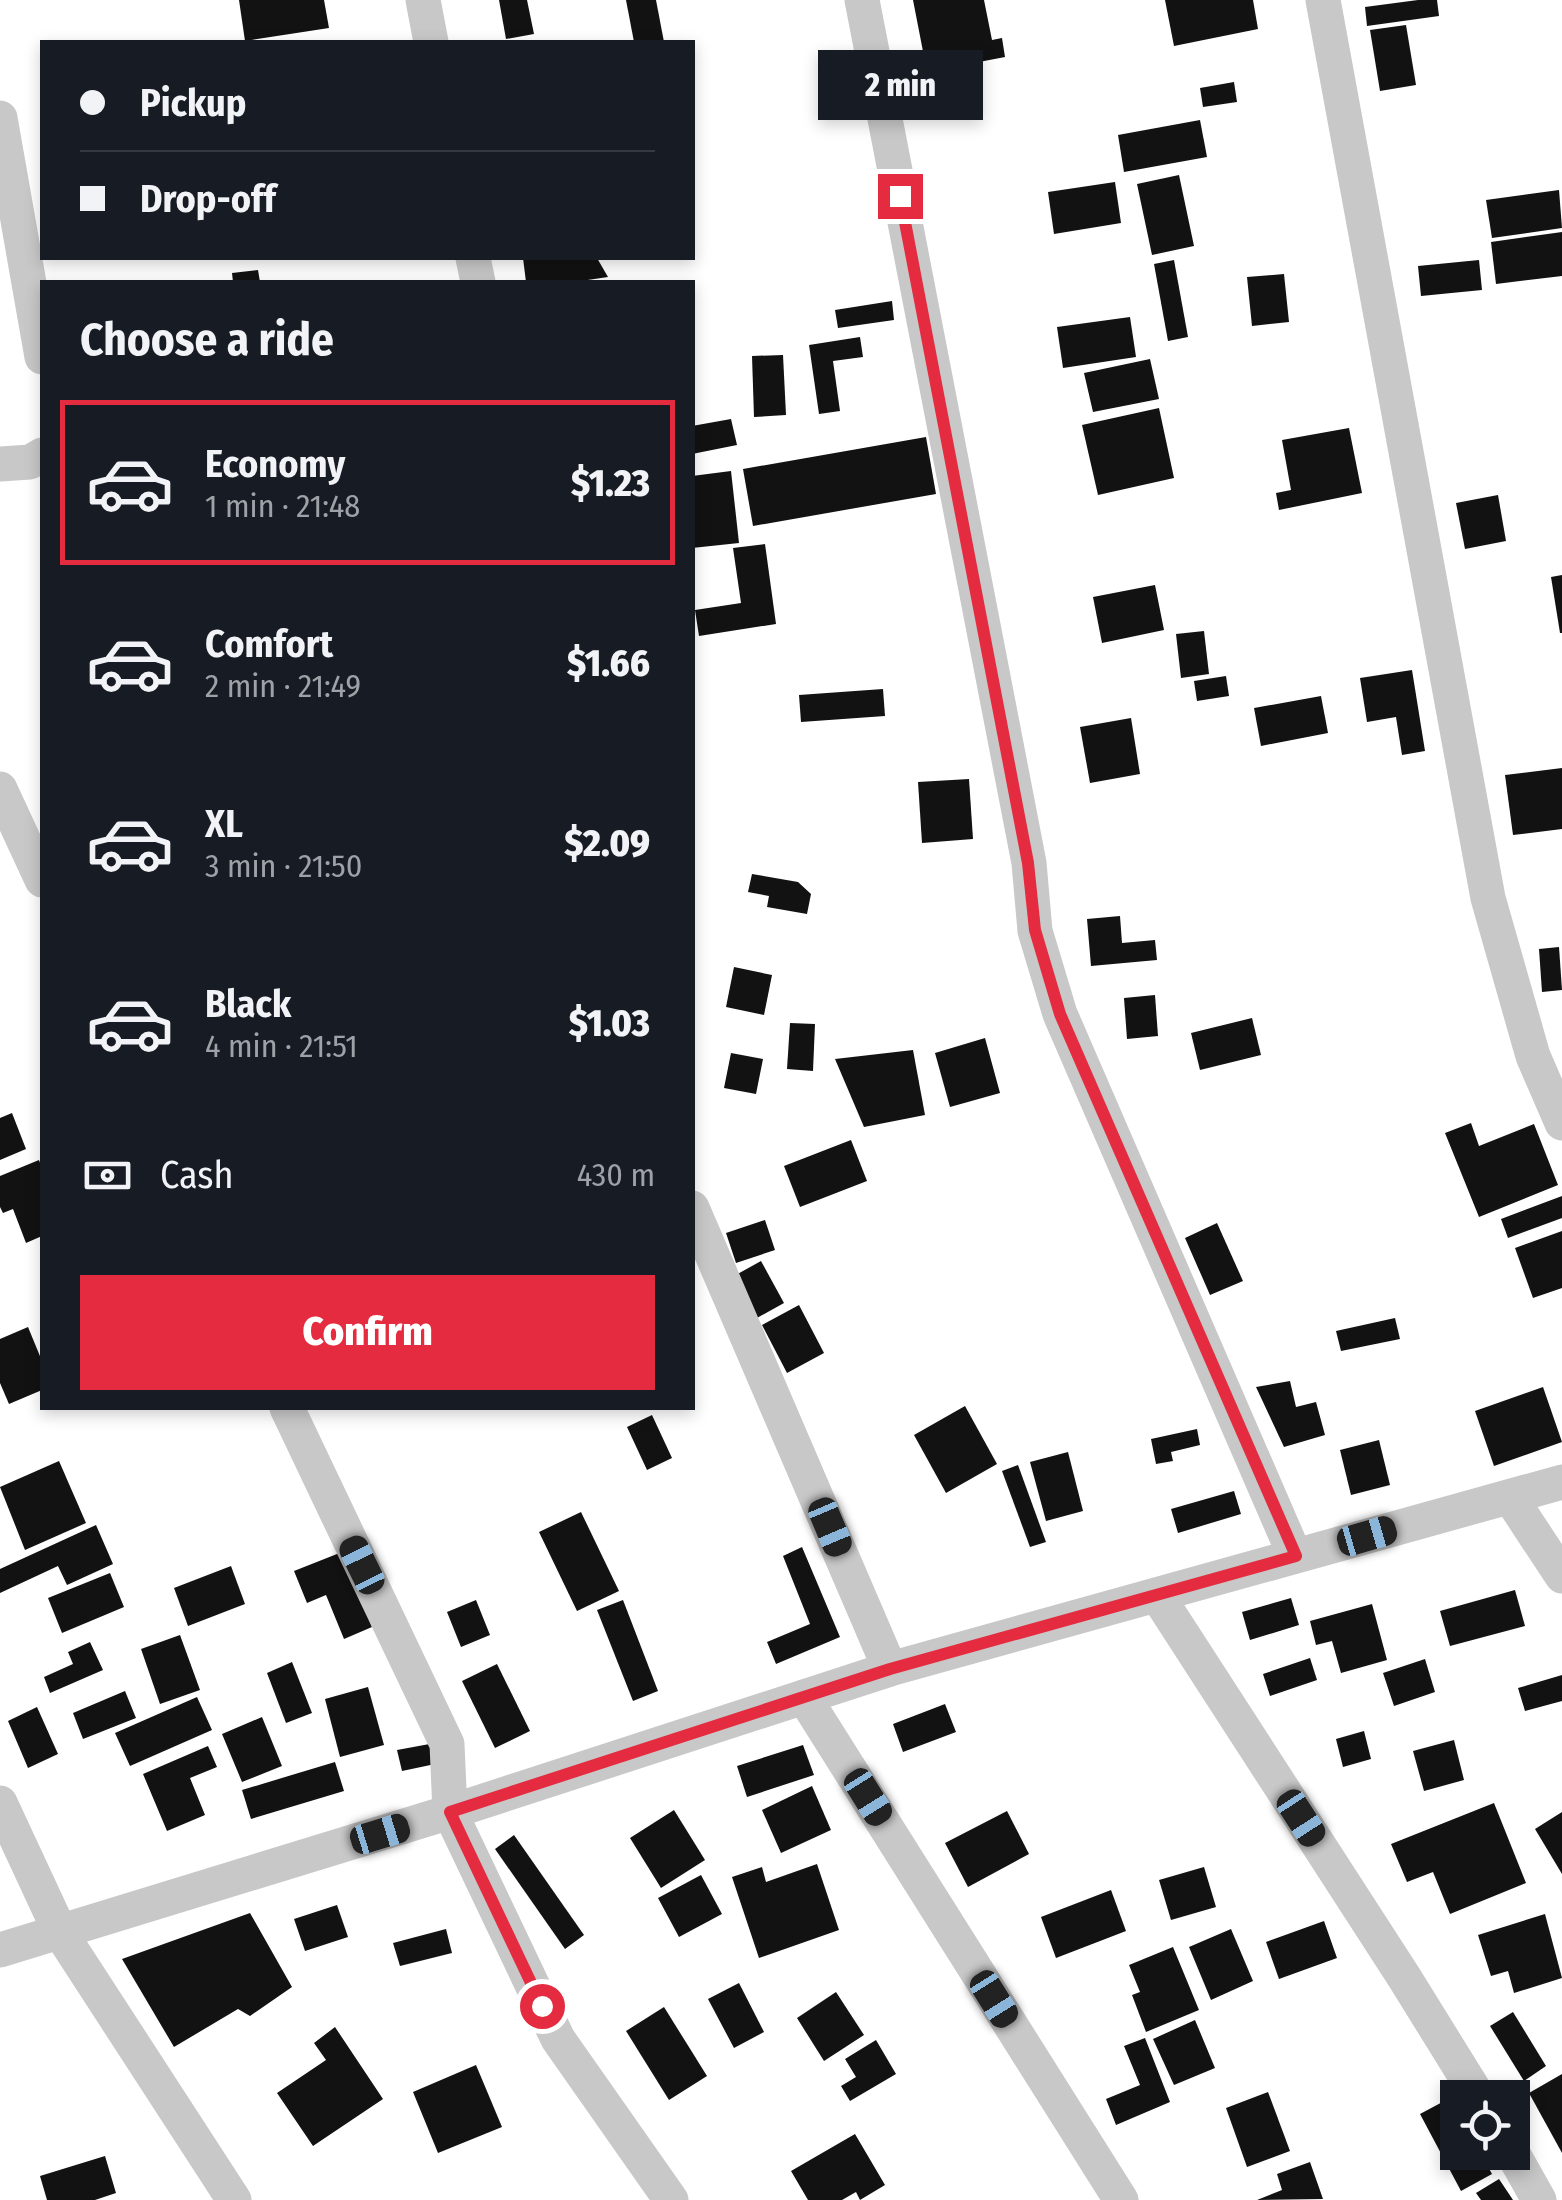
<!DOCTYPE html>
<meta charset="utf-8">
<style>
:root{--surface:#171b24;--page:#242831;--text:#f1f3f6;--muted:#9ea1a6;--line:#363941;--accent:#e52b3f}
body{margin:0;font-family:"Fira Sans Condensed",sans-serif;background:var(--page);color:var(--text);height:100vh;display:flex;flex-direction:column;font-size:38px;white-space:nowrap}
*{box-sizing:border-box;margin:0}
p{font-size:32px;color:var(--muted)}
.icon{flex:none;width:55px;height:55px;fill:none;stroke:currentColor;stroke-width:2;stroke-linecap:round;stroke-linejoin:round}
.map{position:relative;flex:1;overflow:hidden}
.sheet{position:absolute;left:40px;top:280px;width:655px;height:1130px;display:flex;flex-direction:column;background:var(--surface);border-radius:0px;box-shadow:0 5px 15px #0003}
.sheet>*{flex:none}
.hud{position:absolute;left:40px;top:40px;width:655px;height:220px;border-radius:0px;box-shadow:0 5px 15px #0003;display:grid;align-content:center;height:220px;padding:0 40px;background:var(--surface)}
.controls{position:absolute;left:1440px;top:2080px;display:grid;gap:20px}
.controls a{display:grid;place-items:center;width:90px;height:90px;border-radius:0px;background:var(--surface);box-shadow:0 5px 15px #0003;font-size:50px}
.end{position:absolute;width:45px;height:45px;margin:-22px;border:12px solid #e52b3f;background:#fff;box-shadow:0 0 0 5px #fff}
.from{border-radius:50%}
.bubble{position:absolute;height:70px;border-radius:0px;background:var(--surface);box-shadow:0 5px 15px #0003;font-size:32px;font-weight:800;line-height:70px;text-align:center}
.car{position:absolute;width:30px;height:60px;margin:-30px -15px;border-radius:12px;box-shadow:0 0 8px 2px #0007;background:linear-gradient(#222 24%,#8ab4d8 0 40%,#222 0 76%,#8ab4d8 0 86%,#222 0)}
.hud b{display:flex;align-items:center;gap:35px;height:95px;font-size:38px}
.hud b+b{border-top:2px solid var(--line)}
.hud i{width:25px;height:25px;background:var(--text)}
ul{padding:0;list-style:none}
li{display:flex;align-items:center;gap:30px;height:165px;margin:0 20px 15px;padding:0 20px;border:5px solid transparent;border-radius:0px}
li div{flex:1}
li b{display:block;font-size:38px}
li em{font-style:normal;font-weight:800}
li.current{border-color:var(--accent)}
li>.icon{width:90px;height:90px;stroke-width:1.5}
h2{padding:0 40px;font-size:45px;line-height:120px}
.pay{display:flex;align-items:center;gap:25px;height:110px;padding:0 40px;font-size:38px}
.pay p{margin-inline-start:auto}
.primary-button{display:flex;gap:20px;margin-top:auto;padding:20px 40px}
.primary-button a{flex:1;height:115px;border-radius:0px;background:var(--accent);color:#fff;font-size:40px;font-weight:800;line-height:115px;text-align:center}
.map>svg:first-child{display:block}
.building{fill:#121212}
.lines{fill:none;stroke-linecap:round;stroke-linejoin:round}
.minor{stroke:#c8c8c8;stroke-width:35}
.route{stroke:#e52b3f;stroke-width:12}
</style>
<div class="map">
<svg width="1562" height="2200" viewBox="0 0 1562 2200">
<rect width="100%" height="100%" fill="#fff"/>
<g class="building">
<polygon points="239,0 324,0 329,28 245,41"/>
<polygon points="499,0 527,0 534,34 506,39"/>
<polygon points="626,0 656,0 664,42 634,42"/>
<polygon points="913,0 984,0 992,40 1002,38 1005,57 927,72"/>
<polygon points="1165,0 1253,0 1258,29 1174,46"/>
<polygon points="1418,0 1437,0 1439,16 1367,26 1365,7"/>
<polygon points="1406,25 1416,85 1380,91 1370,30"/>
<polygon points="1234,82 1237,102 1203,107 1200,88"/>
<polygon points="1200,120 1207,157 1124,172 1118,135"/>
<polygon points="1179,175 1194,246 1152,255 1137,184"/>
<polygon points="1115,182 1121,223 1054,234 1048,192"/>
<polygon points="1559,190 1562,228 1492,238 1486,200"/>
<polygon points="1562,232 1562,276 1496,284 1491,242"/>
<polygon points="523,258 597,258 608,277 574,282 526,282"/>
<polygon points="1174,260 1188,337 1168,341 1154,264"/>
<polygon points="1479,260 1482,290 1421,296 1418,266"/>
<polygon points="258,270 260,282 233,282 232,273"/>
<polygon points="1284,274 1289,322 1252,326 1247,277"/>
<polygon points="892,301 894,320 838,328 835,310"/>
<polygon points="1130,317 1136,357 1063,368 1057,327"/>
<polygon points="860,337 863,357 833,361 840,411 819,414 809,345"/>
<polygon points="783,355 786,415 754,417 752,356"/>
<polygon points="1150,359 1159,399 1093,412 1084,373"/>
<polygon points="1159,408 1174,478 1098,495 1082,425"/>
<polygon points="731,419 737,445 692,454 692,426"/>
<polygon points="1349,428 1362,493 1279,510 1276,493 1291,490 1282,440"/>
<polygon points="926,437 936,494 753,526 743,469"/>
<polygon points="731,471 739,543 692,548 692,476"/>
<polygon points="1498,495 1506,541 1465,549 1456,503"/>
<polygon points="765,544 776,624 699,636 695,610 741,603 733,548"/>
<polygon points="1562,575 1562,633 1560,633 1551,577"/>
<polygon points="1155,585 1164,630 1102,643 1093,597"/>
<polygon points="1204,631 1209,674 1181,678 1176,634"/>
<polygon points="1412,670 1425,751 1402,755 1396,717 1367,722 1360,678"/>
<polygon points="1226,676 1229,696 1197,701 1194,681"/>
<polygon points="883,689 885,716 801,722 799,695"/>
<polygon points="1321,696 1328,733 1261,746 1254,708"/>
<polygon points="1131,718 1140,774 1090,783 1080,727"/>
<polygon points="1562,768 1562,829 1513,835 1505,775"/>
<polygon points="969,779 973,839 922,843 918,782"/>
<polygon points="752,874 798,882 811,894 807,914 767,907 769,896 748,892"/>
<polygon points="1120,916 1122,943 1155,940 1157,960 1091,966 1087,919"/>
<polygon points="1559,947 1562,990 1542,992 1539,949"/>
<polygon points="734,967 772,975 764,1015 726,1007"/>
<polygon points="1155,995 1158,1036 1127,1039 1124,998"/>
<polygon points="1252,1018 1261,1055 1200,1070 1191,1033"/>
<polygon points="790,1023 815,1024 813,1071 787,1069"/>
<polygon points="985,1038 1000,1093 950,1107 935,1053"/>
<polygon points="913,1050 925,1115 864,1127 835,1059"/>
<polygon points="731,1053 763,1059 756,1094 724,1088"/>
<polygon points="12,1113 26,1149 0,1160 0,1118"/>
<polygon points="1471,1123 1479,1146 1534,1124 1558,1185 1479,1217 1445,1133"/>
<polygon points="851,1140 867,1181 800,1207 784,1166"/>
<polygon points="39,1160 42,1168 42,1236 26,1243 13,1209 3,1213 0,1207 0,1176"/>
<polygon points="1562,1196 1562,1218 1508,1238 1501,1219"/>
<polygon points="765,1220 775,1250 736,1263 726,1233"/>
<polygon points="1217,1223 1243,1281 1210,1295 1185,1238"/>
<polygon points="1562,1231 1562,1288 1533,1298 1515,1248"/>
<polygon points="761,1261 784,1303 757,1318 734,1276"/>
<polygon points="799,1305 824,1353 787,1373 762,1325"/>
<polygon points="1395,1318 1400,1339 1341,1351 1336,1331"/>
<polygon points="28,1327 42,1361 42,1390 9,1404 0,1383 0,1339"/>
<polygon points="1290,1381 1296,1407 1316,1402 1325,1435 1284,1447 1256,1387"/>
<polygon points="1543,1387 1562,1442 1494,1466 1475,1411"/>
<polygon points="965,1406 997,1464 946,1493 914,1435"/>
<polygon points="652,1415 672,1458 647,1470 627,1427"/>
<polygon points="1197,1429 1200,1445 1171,1452 1173,1461 1156,1464 1151,1439"/>
<polygon points="1379,1440 1390,1485 1351,1495 1340,1450"/>
<polygon points="1068,1452 1083,1511 1046,1521 1030,1462"/>
<polygon points="59,1461 86,1523 25,1550 0,1487"/>
<polygon points="1018,1465 1046,1542 1030,1547 1002,1471"/>
<polygon points="1234,1491 1241,1514 1178,1533 1171,1509"/>
<polygon points="581,1512 619,1591 577,1611 539,1532"/>
<polygon points="96,1525 113,1564 67,1585 58,1566 0,1593 0,1569"/>
<polygon points="802,1547 840,1637 776,1664 767,1642 810,1624 783,1556"/>
<polygon points="342,1552 372,1627 344,1639 326,1595 307,1603 294,1571"/>
<polygon points="231,1566 245,1604 188,1626 174,1588"/>
<polygon points="110,1573 124,1607 62,1633 48,1598"/>
<polygon points="1515,1590 1525,1626 1450,1646 1440,1611"/>
<polygon points="1291,1598 1299,1625 1250,1640 1242,1612"/>
<polygon points="476,1600 490,1635 461,1647 447,1612"/>
<polygon points="623,1600 658,1691 633,1701 597,1610"/>
<polygon points="1372,1604 1387,1660 1341,1673 1332,1641 1316,1645 1310,1621"/>
<polygon points="180,1635 200,1690 160,1704 141,1649"/>
<polygon points="90,1642 103,1670 50,1693 44,1677 73,1664 68,1652"/>
<polygon points="1310,1658 1317,1680 1270,1696 1263,1674"/>
<polygon points="1425,1659 1435,1692 1394,1706 1383,1673"/>
<polygon points="292,1662 312,1713 286,1723 267,1673"/>
<polygon points="497,1664 530,1731 495,1748 462,1681"/>
<polygon points="1562,1675 1562,1701 1525,1711 1518,1688"/>
<polygon points="368,1687 384,1745 340,1757 325,1699"/>
<polygon points="125,1691 136,1718 83,1739 73,1713"/>
<polygon points="197,1697 212,1730 130,1766 115,1733"/>
<polygon points="945,1704 956,1732 903,1752 893,1724"/>
<polygon points="37,1707 58,1754 28,1768 8,1721"/>
<polygon points="262,1717 282,1766 242,1782 222,1734"/>
<polygon points="1364,1731 1371,1759 1343,1767 1336,1739"/>
<polygon points="1454,1740 1464,1780 1424,1791 1413,1751"/>
<polygon points="435,1743 440,1763 402,1771 397,1750"/>
<polygon points="803,1745 814,1775 747,1797 737,1766"/>
<polygon points="208,1746 217,1767 190,1778 205,1815 167,1831 143,1774"/>
<polygon points="335,1762 344,1791 251,1819 242,1790"/>
<polygon points="812,1786 831,1830 781,1853 762,1810"/>
<polygon points="1494,1803 1526,1883 1450,1914 1433,1872 1407,1882 1391,1844"/>
<polygon points="674,1810 705,1860 661,1888 630,1838"/>
<polygon points="1007,1811 1029,1854 968,1887 945,1843"/>
<polygon points="1562,1812 1562,1874 1535,1829"/>
<polygon points="514,1835 584,1935 565,1949 495,1849"/>
<polygon points="817,1864 839,1930 759,1958 732,1877 762,1867 766,1882"/>
<polygon points="1204,1867 1216,1907 1171,1920 1159,1880"/>
<polygon points="701,1875 722,1914 679,1937 658,1898"/>
<polygon points="1111,1890 1126,1931 1056,1958 1041,1917"/>
<polygon points="337,1905 348,1937 305,1951 294,1919"/>
<polygon points="250,1913 292,1987 250,2016 238,2009 174,2047 122,1959"/>
<polygon points="1545,1914 1562,1978 1514,1993 1508,1971 1491,1976 1478,1935"/>
<polygon points="1324,1921 1337,1958 1279,1979 1266,1942"/>
<polygon points="446,1929 452,1953 400,1966 393,1943"/>
<polygon points="1231,1929 1253,1981 1211,2000 1189,1947"/>
<polygon points="1173,1947 1199,2010 1146,2032 1132,1995 1140,1992 1129,1965"/>
<polygon points="739,1983 764,2032 734,2048 708,1999"/>
<polygon points="836,1992 864,2035 824,2061 797,2018"/>
<polygon points="664,2007 707,2076 669,2100 626,2031"/>
<polygon points="1513,2012 1546,2066 1524,2081 1490,2026"/>
<polygon points="1195,2020 1215,2068 1174,2085 1153,2039"/>
<polygon points="335,2027 383,2099 313,2146 277,2093 326,2060 314,2043"/>
<polygon points="1145,2038 1170,2102 1116,2125 1106,2099 1140,2085 1124,2046"/>
<polygon points="876,2040 896,2074 850,2101 841,2086 856,2077 845,2059"/>
<polygon points="476,2065 502,2127 438,2153 413,2092"/>
<polygon points="1562,2074 1562,2153 1529,2093"/>
<polygon points="1268,2092 1290,2151 1247,2167 1226,2108"/>
<polygon points="1450,2098 1458,2111 1458,2152 1480,2152 1492,2174 1461,2191 1420,2114"/>
<polygon points="855,2134 885,2185 860,2200 856,2192 842,2200 808,2200 791,2171"/>
<polygon points="105,2156 116,2193 95,2200 47,2200 40,2176"/>
<polygon points="1310,2162 1323,2199 1257,2200 1282,2190 1277,2174"/>
<polygon points="1499,2179 1513,2200 1481,2200 1476,2193"/>
</g>
<g class="lines">
<g class="minor">
<polyline points="423,0 431,42"/>
<polyline points="862,0 1029,863 1035,931 1060,1014 1295,1556"/>
<polyline points="1323,0 1488,898 1533,1056 1562,1123"/>
<polyline points="0,118 42,357"/>
<polyline points="473,258 478,282"/>
<polyline points="0,464 30,462 42,455"/>
<polyline points="0,789 42,880"/>
<polyline points="692,1208 890,1669"/>
<polyline points="287,1408 447,1744 450,1812 558,2039 671,2200"/>
<polyline points="1510,1497 1562,1576"/>
<polyline points="1157,1595 1404,1977 1479,2098"/>
<polyline points="804,1697 1121,2200"/>
<polyline points="0,1803 60,1932 234,2200"/>
<polyline points="0,1950 450,1812 890,1669 1562,1482"/>
<polyline points="1512,2152 1539,2200"/>
</g>
</g>
<g class="lines">
<polyline class="route" points="542,2006 450,1812 890,1669 1296,1556 1060,1014 1035,930 1028,863 900,196"/>
</g>
</svg>
<div class="controls">
<a><svg class="icon" aria-label="locate" viewBox="0 0 24 24"><circle cx="12" cy="12" r="6"/><path d="M12 2v4M12 18v4M2 12h4M18 12h4"/></svg></a>
</div>
<i class="end from" style="left:542px;top:2006px"></i>
<i class="end" style="left:900px;top:196px"></i>
<div class="bubble" style="left:818px;top:50px;width:165px">2 min</div>
<i class="car" style="left:830px;top:1527px;rotate:157deg"></i>
<i class="car" style="left:1367px;top:1536px;rotate:74deg"></i>
<i class="car" style="left:362px;top:1565px;rotate:334deg"></i>
<i class="car" style="left:868px;top:1797px;rotate:148deg"></i>
<i class="car" style="left:1301px;top:1818px;rotate:147deg"></i>
<i class="car" style="left:380px;top:1834px;rotate:73deg"></i>
<i class="car" style="left:994px;top:1999px;rotate:148deg"></i>
<div class="hud">
<b><i class="from"></i>Pickup</b>
<b><i></i>Drop-off</b>
</div>
<section class="sheet">
<h2>Choose a ride</h2>
<ul>
<li class="current"><svg class="icon" aria-label="car" viewBox="0 0 24 24"><path d="M5 17H2v-5l4-1 3-4h7l3 4 3 1v5h-3M9 17h6M6 11h13"/><circle cx="7" cy="17" r="2"/><circle cx="17" cy="17" r="2"/></svg><div><b>Economy</b><p>1 min · 21:48</p></div><em>$1.23</em></li>
<li><svg class="icon" aria-label="car" viewBox="0 0 24 24"><path d="M5 17H2v-5l4-1 3-4h7l3 4 3 1v5h-3M9 17h6M6 11h13"/><circle cx="7" cy="17" r="2"/><circle cx="17" cy="17" r="2"/></svg><div><b>Comfort</b><p>2 min · 21:49</p></div><em>$1.66</em></li>
<li><svg class="icon" aria-label="car" viewBox="0 0 24 24"><path d="M5 17H2v-5l4-1 3-4h7l3 4 3 1v5h-3M9 17h6M6 11h13"/><circle cx="7" cy="17" r="2"/><circle cx="17" cy="17" r="2"/></svg><div><b>XL</b><p>3 min · 21:50</p></div><em>$2.09</em></li>
<li><svg class="icon" aria-label="car" viewBox="0 0 24 24"><path d="M5 17H2v-5l4-1 3-4h7l3 4 3 1v5h-3M9 17h6M6 11h13"/><circle cx="7" cy="17" r="2"/><circle cx="17" cy="17" r="2"/></svg><div><b>Black</b><p>4 min · 21:51</p></div><em>$1.03</em></li>
</ul>
<div class="pay"><svg class="icon" aria-label="cash" viewBox="0 0 24 24"><path d="M3 7h18v10H3z"/><circle cx="12" cy="12" r="2"/></svg>Cash<p>430 m</p></div>
<div class="primary-button"><a>Confirm</a></div>
</section>
</div>
